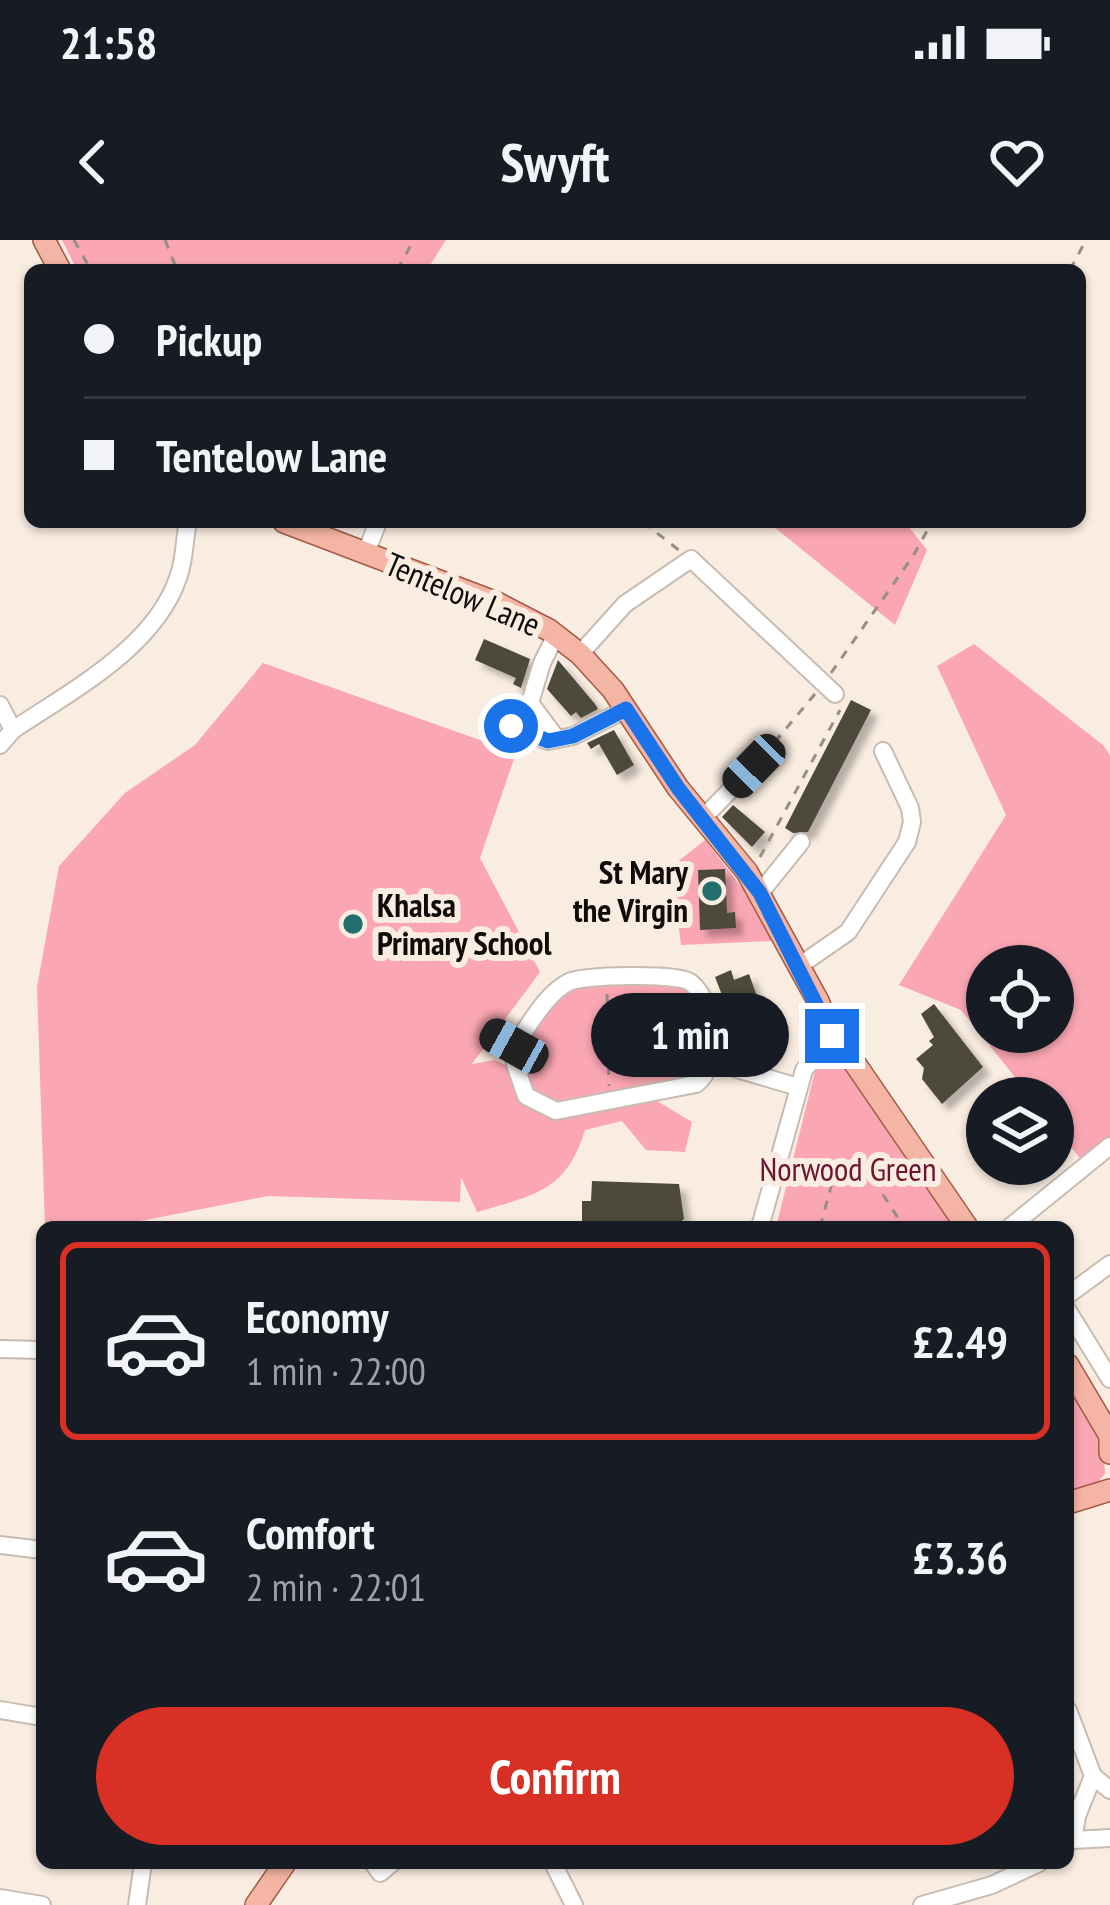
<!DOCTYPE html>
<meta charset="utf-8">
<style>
:root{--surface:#171b24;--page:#20242c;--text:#f1f3f6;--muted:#9ea1a6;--line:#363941;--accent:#d93025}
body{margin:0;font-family:"PT Sans Narrow",sans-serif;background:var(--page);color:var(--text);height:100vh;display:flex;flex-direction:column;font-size:45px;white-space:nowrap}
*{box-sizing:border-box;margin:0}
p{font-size:39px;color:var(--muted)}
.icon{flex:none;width:66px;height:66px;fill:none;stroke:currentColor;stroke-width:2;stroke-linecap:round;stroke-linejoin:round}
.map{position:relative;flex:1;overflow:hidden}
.panel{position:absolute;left:36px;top:981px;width:1038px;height:648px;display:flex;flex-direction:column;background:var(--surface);border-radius:18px;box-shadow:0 3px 9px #0004}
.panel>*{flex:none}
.hud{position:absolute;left:24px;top:24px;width:1062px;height:264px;border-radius:18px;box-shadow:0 3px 9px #0004;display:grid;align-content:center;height:264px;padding:0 60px;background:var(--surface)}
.controls{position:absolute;left:966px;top:705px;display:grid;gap:24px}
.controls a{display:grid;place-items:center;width:108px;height:108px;border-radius:50%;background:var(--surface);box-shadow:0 3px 9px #0004;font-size:60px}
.end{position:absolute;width:54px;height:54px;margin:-27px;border:15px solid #1a73e8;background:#fff;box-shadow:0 0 0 6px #fff}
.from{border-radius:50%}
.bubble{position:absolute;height:84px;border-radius:42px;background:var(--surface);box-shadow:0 3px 9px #0004;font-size:39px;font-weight:700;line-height:84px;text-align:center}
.car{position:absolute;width:36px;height:72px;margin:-36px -18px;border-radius:15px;box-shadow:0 0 9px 3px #0007;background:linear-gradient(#222 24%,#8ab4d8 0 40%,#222 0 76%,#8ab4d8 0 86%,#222 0)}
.hud b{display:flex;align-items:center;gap:42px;height:114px;font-size:45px}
.hud b+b{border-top:3px solid var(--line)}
.hud i{width:30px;height:30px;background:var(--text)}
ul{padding:21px 0 0;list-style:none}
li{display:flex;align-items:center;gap:36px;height:198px;margin:0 24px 18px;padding:0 36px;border:6px solid transparent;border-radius:18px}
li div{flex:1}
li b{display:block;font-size:45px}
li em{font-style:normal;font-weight:700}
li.selected{border-color:var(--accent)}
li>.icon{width:108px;height:108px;stroke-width:1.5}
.primary-button{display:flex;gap:24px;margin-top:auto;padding:24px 60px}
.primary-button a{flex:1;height:138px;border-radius:72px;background:var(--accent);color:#fff;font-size:48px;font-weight:700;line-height:138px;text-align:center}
.status{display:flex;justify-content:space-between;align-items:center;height:84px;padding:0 60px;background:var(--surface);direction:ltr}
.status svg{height:33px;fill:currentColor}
header{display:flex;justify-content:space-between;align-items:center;height:156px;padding:0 60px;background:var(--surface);font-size:54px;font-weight:700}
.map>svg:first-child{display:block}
.green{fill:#faa6b3;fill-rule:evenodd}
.building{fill:#4e493d;filter:url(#shadow)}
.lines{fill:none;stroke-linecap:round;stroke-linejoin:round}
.minor-casing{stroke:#c8bcb1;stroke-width:20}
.major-casing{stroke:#a15a46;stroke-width:24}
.path{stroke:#978e86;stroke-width:3;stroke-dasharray:9 9;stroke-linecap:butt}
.minor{stroke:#fff;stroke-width:16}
.major{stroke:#f5b5a4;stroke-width:21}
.route{stroke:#1a73e8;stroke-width:15}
.poi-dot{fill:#226e6d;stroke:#f9ece1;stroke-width:4.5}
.labels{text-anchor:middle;stroke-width:12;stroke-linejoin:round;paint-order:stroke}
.street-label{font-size:33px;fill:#100c08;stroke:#f9ece1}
.poi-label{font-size:33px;font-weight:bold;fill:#100c08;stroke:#f9ece1;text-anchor:end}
.park-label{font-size:33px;fill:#6e142e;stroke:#f9ece1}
</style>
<div class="status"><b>21:58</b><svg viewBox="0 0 49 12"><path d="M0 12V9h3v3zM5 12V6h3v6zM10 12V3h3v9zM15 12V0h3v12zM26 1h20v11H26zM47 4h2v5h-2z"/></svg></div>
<header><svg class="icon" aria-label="back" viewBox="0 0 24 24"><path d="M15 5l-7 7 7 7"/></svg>Swyft<svg class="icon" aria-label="heart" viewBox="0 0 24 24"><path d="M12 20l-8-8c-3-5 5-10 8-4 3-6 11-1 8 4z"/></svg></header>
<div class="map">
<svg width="1110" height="1665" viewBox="0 0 1110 1665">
<defs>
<filter id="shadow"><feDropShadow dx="7" dy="7" stdDeviation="3" flood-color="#0004"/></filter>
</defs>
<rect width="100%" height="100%" fill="#f9ece1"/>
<g class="green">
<polygon points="62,0 446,0 427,30 77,30"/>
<polygon points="768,282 905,282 927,310 895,385"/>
<path d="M974 404 1103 505 1110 515V902L1082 921 1053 884V858H1032L961 770 899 745 1006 575 937 426ZM987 726H1053V792H987Z"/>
<path d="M263 423 516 513 480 618 540 732 472 824 495 820 516 830 514 806 566 743 680 738 708 773 703 839 587 867 657 861 692 882 685 912 646 910 622 881 585 890C566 952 534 955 477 972L461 937 460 962 268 956 110 987H45L37 747 59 626 125 553 195 505Z"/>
<polygon points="705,600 750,658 772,701 681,705 671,627"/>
<polygon points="836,817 844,821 957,987 776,987 815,831"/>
<path d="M1068 1144C1085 1172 1105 1201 1105 1234L1097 1243 1068 1253Z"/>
</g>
<g class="building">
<polygon points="484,399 530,419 521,448 513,444 516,438 475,420"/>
<polygon points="558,420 595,464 598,469 581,478 576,472 571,476 547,449"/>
<polygon points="851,460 871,470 808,592 793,593 785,588"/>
<polygon points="614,490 634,525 617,535 599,504 591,509 587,503"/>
<polygon points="733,565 765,592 752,607 722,577"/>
<polygon points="725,629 727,673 735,672 736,688 700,690 698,630"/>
<polygon points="731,730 734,740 749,734 758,759 745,764 755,789 737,796 721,769 717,757 722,755 715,737"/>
<polygon points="934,764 983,827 942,864 922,839 924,828 916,819 933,805 929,801 934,797 921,774"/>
<polygon points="592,941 679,944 684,979 674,987 582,987 582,961 591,961"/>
</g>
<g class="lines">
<g class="minor-casing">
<g id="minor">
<polyline points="366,313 378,282"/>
<polyline points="556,395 542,423 530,463 557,499"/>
<polyline points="580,414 625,364 691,319 835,454"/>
<polyline points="0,465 13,490"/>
<polyline points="511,486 548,501 573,496 626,469"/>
<path d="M0 505 13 490C71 451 154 408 178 338 185 320 184 300 188 282"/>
<polyline points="702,579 754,526"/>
<polyline points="760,653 801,602"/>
<polyline points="799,726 848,692 907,602 912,582 910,568 883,511"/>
<path d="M493 795 514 806C529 786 546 753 569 742 584 735 677 733 690 742 716 762 722 825 696 844L556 871 526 856 515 824 514 806"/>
<polyline points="710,821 798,847"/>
<polyline points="760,987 804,830 832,796"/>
<polyline points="1010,987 1110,906"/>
<polyline points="1068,1055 1110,1024"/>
<polyline points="1068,1071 1110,1139"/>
<polyline points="0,1109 42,1110"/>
<polyline points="0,1305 42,1310"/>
<polyline points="0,1470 42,1477"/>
<polyline points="1068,1470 1093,1536"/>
<polyline points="1073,1600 1077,1576 1093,1536 1110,1550"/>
<polyline points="1073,1600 1110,1598"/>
<polyline points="373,1623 380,1633 392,1623"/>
<polyline points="553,1623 574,1665"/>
<polyline points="0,1658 42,1665"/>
<polyline points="137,1665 143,1623"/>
<polyline points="922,1665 992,1645 1039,1623"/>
</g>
</g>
<g class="major-casing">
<g id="major">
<polyline points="44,0 60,30"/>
<polyline points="284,282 497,363 549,390 580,414 613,450 678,548 747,632 818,761 832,796 845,809 967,987"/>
<polyline points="1068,1125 1110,1196 1110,1213"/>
<polyline points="1068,1263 1110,1250"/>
<polyline points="256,1665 285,1623"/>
</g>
</g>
<g class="path">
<polyline points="74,0 91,30"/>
<polyline points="165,0 177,30"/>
<polyline points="397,30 414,0"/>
<polyline points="1070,30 1086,0"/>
<polyline points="643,282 680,311"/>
<polyline points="831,433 913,316 932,282"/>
<polyline points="763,516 815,454"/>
<polyline points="760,617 840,470"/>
<polyline points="607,754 609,846"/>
<polyline points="610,809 697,777"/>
<polyline points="820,987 834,936 843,922 863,924 904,987"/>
</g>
<use href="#minor" class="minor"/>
<use href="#major" class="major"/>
</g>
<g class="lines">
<polyline class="route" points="511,486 548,501 573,496 626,469 678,548 760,653 832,796"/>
</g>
<g class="poi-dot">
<circle cx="712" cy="651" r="12"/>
<circle cx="353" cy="684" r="12"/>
</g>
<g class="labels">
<g class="street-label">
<text transform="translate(463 354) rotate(23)" y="12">Tentelow Lane</text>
</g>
<g class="poi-label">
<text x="688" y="644">St Mary<tspan x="688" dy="38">the Virgin</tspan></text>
<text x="377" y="677" text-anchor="start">Khalsa<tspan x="377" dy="38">Primary School</tspan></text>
</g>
<g class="park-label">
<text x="848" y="941">Norwood Green</text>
</g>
</g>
</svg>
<div class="controls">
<a><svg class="icon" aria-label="locate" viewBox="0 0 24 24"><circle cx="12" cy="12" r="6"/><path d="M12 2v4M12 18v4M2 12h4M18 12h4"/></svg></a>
<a><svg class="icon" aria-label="layers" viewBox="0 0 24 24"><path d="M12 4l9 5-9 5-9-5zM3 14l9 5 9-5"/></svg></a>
</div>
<i class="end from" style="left:511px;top:486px"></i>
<i class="end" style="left:832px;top:796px"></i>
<div class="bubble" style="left:591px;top:753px;width:198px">1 min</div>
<i class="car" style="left:754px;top:526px;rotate:224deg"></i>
<i class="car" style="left:514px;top:806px;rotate:299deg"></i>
<div class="hud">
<b><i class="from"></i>Pickup</b>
<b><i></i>Tentelow Lane</b>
</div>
<section class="panel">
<ul>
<li class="selected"><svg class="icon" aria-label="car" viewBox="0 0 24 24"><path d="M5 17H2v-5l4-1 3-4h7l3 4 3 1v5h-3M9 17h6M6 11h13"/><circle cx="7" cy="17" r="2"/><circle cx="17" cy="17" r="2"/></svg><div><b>Economy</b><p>1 min · 22:00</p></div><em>£2.49</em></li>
<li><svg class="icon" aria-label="car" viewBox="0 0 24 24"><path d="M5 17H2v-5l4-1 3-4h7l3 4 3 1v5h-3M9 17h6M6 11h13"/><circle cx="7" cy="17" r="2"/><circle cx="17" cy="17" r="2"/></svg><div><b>Comfort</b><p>2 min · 22:01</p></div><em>£3.36</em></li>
</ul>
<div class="primary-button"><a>Confirm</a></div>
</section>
</div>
